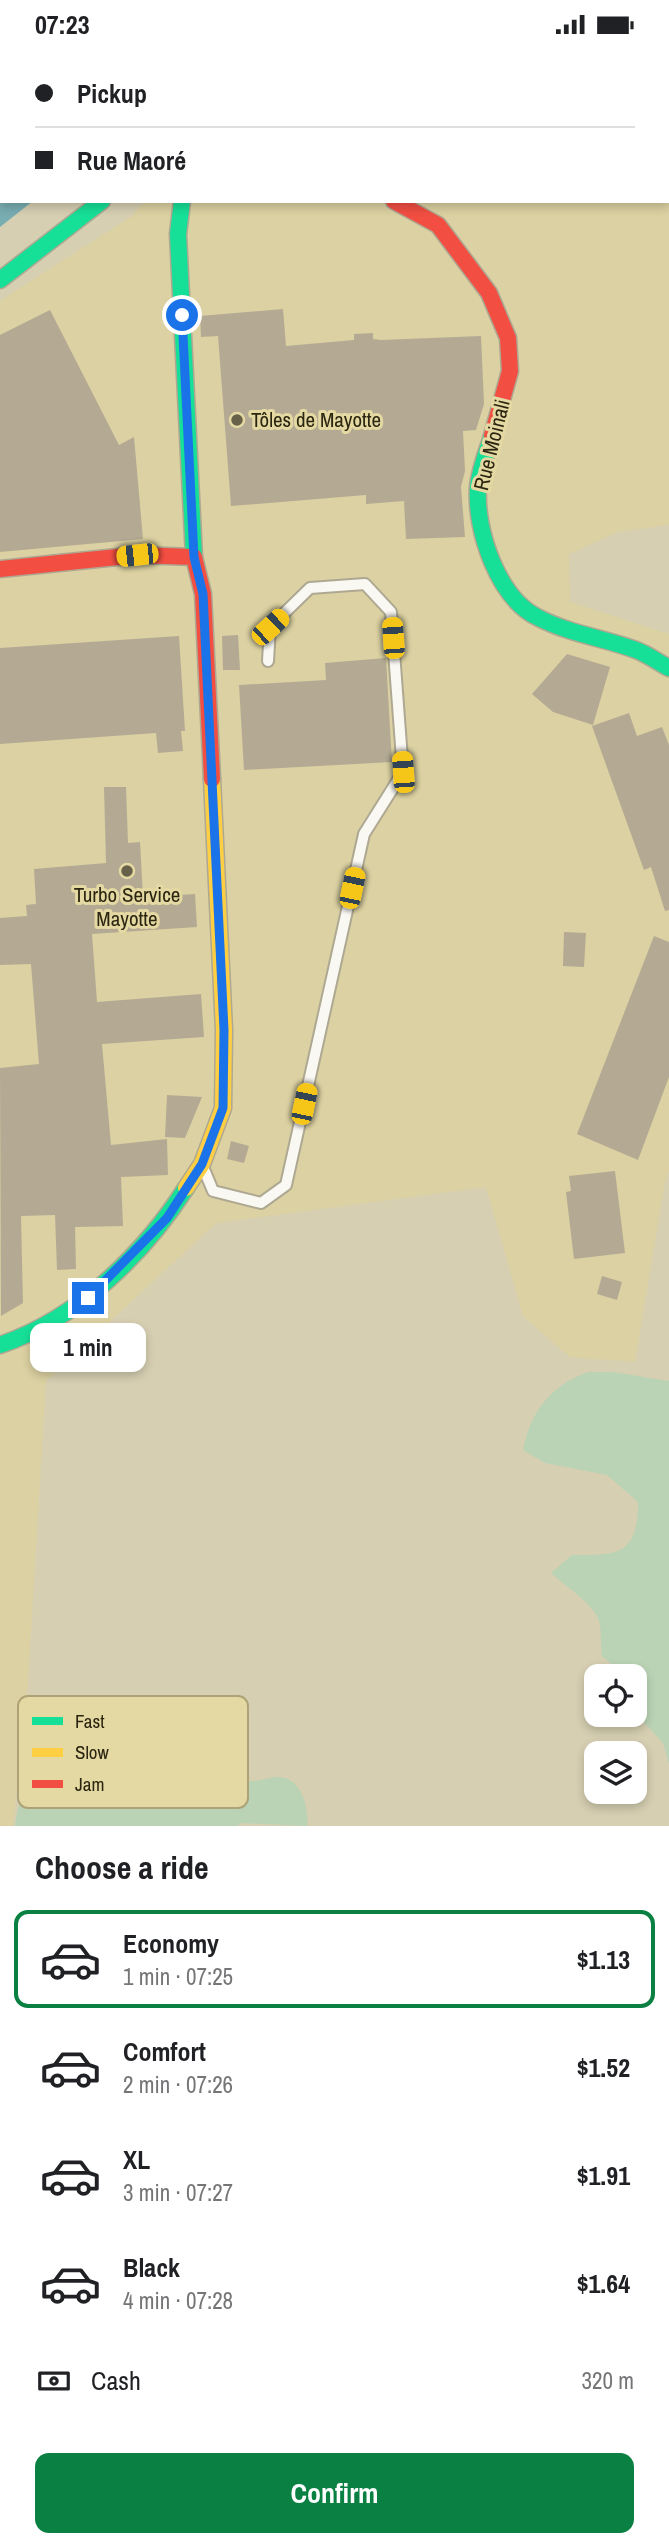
<!DOCTYPE html>
<meta charset="utf-8">
<style>
:root{--surface:#fff;--page:#f6f6f6;--text:#202124;--muted:#757577;--line:#e0e0e0;--accent:#0b8043}
body{margin:0;font-family:"Archivo Narrow",sans-serif;background:var(--page);color:var(--text);height:100vh;display:flex;flex-direction:column;font-size:26px;white-space:nowrap}
*{box-sizing:border-box;margin:0}
p{font-size:23px;color:var(--muted)}
.icon{flex:none;width:38px;height:38px;fill:none;stroke:currentColor;stroke-width:2;stroke-linecap:round;stroke-linejoin:round}
.map{position:relative;height:1777px;overflow:hidden}
.details{display:flex;flex-direction:column;background:var(--surface);flex:1}
.details>*{flex:none}
.top-card{position:absolute;left:0px;top:0px;width:670px;height:154px;box-shadow:0 4px 10px #0003;display:grid;align-content:center;height:154px;padding:0 35px;background:var(--surface)}
.fabs{position:absolute;left:584px;top:1615px;display:grid;gap:14px}
.fabs a{display:grid;place-items:center;width:63px;height:63px;border-radius:14px;background:var(--surface);box-shadow:0 4px 10px #0003;font-size:35px}
.end{position:absolute;width:32px;height:32px;margin:-16px;border:9px solid #1a73e8;background:#fff;box-shadow:0 0 0 4px #fff}
.from{border-radius:50%}
.bubble{position:absolute;height:49px;border-radius:14px;background:var(--surface);box-shadow:0 4px 10px #0003;font-size:23px;font-weight:800;line-height:49px;text-align:center}
.car{position:absolute;width:21px;height:42px;margin:-21px -10px;border-radius:9px;box-shadow:0 0 5px 2px #0007;background:linear-gradient(#f5c518 24%,#345 0 40%,#f5c518 0 76%,#345 0 86%,#f5c518 0)}
.top-card b{display:flex;align-items:center;gap:24px;height:66px;font-size:26px}
.top-card b+b{border-top:2px solid var(--line)}
.top-card i{width:18px;height:18px;background:var(--text)}
ul{padding:0;list-style:none}
li{display:flex;align-items:center;gap:21px;height:98px;margin:0 14px 10px;padding:0 21px;border:4px solid transparent;border-radius:14px}
li div{flex:1}
li b{display:block;font-size:26px}
li em{font-style:normal;font-weight:800}
li.active{border-color:var(--accent)}
li>.icon{width:63px;height:63px;stroke-width:1.5}
h2{padding:0 35px;font-size:32px;line-height:84px}
.pay{display:flex;align-items:center;gap:18px;height:77px;padding:0 35px;font-size:26px}
.pay p{margin-inline-start:auto}
.action{display:flex;gap:14px;margin-top:auto;padding:14px 35px}
.action a{flex:1;height:80px;border-radius:14px;background:var(--accent);color:#fff;font-size:28px;font-weight:800;line-height:80px;text-align:center}
.status{display:flex;justify-content:space-between;align-items:center;height:49px;padding:0 35px;background:var(--surface);direction:ltr}
.status svg{height:19px;fill:currentColor}
.map>svg:first-child{display:block}
.built{fill:#dbd1a2}
.green{fill:#bbd3b5}
.water{fill:#78adb2}
.building{fill:#b4aa93}
.lines{fill:none;stroke-linecap:round;stroke-linejoin:round}
.lane-casing{stroke:#aea892;stroke-width:14}
.street-casing{stroke:#aea892;stroke-width:24}
.fast-casing{stroke:#aea892;stroke-width:19}
.slow-casing{stroke:#aea892;stroke-width:19}
.jam-casing{stroke:#aea892;stroke-width:19}
.lane{stroke:#f9f8f3;stroke-width:10}
.street{stroke:#f9f8f3;stroke-width:21}
.fast{stroke:#16e098;stroke-width:16}
.slow{stroke:#ffcf43;stroke-width:16}
.jam{stroke:#f24e42;stroke-width:16}
.route{stroke:#1a73e8;stroke-width:9}
.poi-dot{fill:#676149;stroke:#e5d9a3;stroke-width:2.5}
.labels{text-anchor:middle;stroke-width:6;stroke-linejoin:round;paint-order:stroke}
.poi-label{font-size:21px;fill:#2b2611;stroke:#e5d9a3;text-anchor:start}
.street-label{font-size:21px;fill:#2b2611;stroke:#e5d9a3}
.key{fill:#e5d9a3;stroke:#ada377;stroke-width:2}
.key-label{font-size:19px;fill:#2b2611}
</style>
<div class="status"><b>07:23</b><svg viewBox="0 0 49 12"><path d="M0 12V9h3v3zM5 12V6h3v6zM10 12V3h3v9zM15 12V0h3v12zM26 1h20v11H26zM47 4h2v5h-2z"/></svg></div>
<div class="map">
<svg width="669" height="1777" viewBox="0 0 669 1777">
<rect width="100%" height="100%" fill="#d6cfb2"/>
<polygon class="built" points="316,0 669,0 669,476 618,483 569,505 570,553 669,585 669,1122 664,1138 635,1313 570,1308 523,1267 486,1138 216,1174 46,1332 27,1650 13,1777 0,1777 0,252 132,167 145,152 668,152 668,2 313,2"/>
<g class="green">
<path d="M588 1323H613L669 1332V1715L663 1694 640 1669 635 1653V1628L625 1627 602 1607C600 1595 602 1583 599 1572 595 1556 564 1536 551 1524L572 1506C617 1506 638 1507 638 1453L607 1426 545 1414 523 1401C531 1362 550 1337 588 1323Z"/>
<path d="M109 1656C139 1656 176 1653 201 1672 216 1683 222 1697 238 1705L247 1732C258 1733 269 1728 280 1728 302 1730 309 1759 307 1777L242 1774 237 1777H15C20 1740 27 1736 58 1718 66 1683 68 1662 109 1656Z"/>
</g>
<polygon class="water" points="0,0 190,0 2,2 2,152 33,152 0,178"/>
<g class="building">
<polygon points="283,260 286,297 354,291 354,285 373,284 373,290 381,291 481,287 484,355 476,381 463,382 465,422 461,438 465,488 406,490 404,452 366,455 366,446 231,457 218,287 201,288 200,267"/>
<polygon points="50,261 119,396 134,388 143,490 0,503 0,286"/>
<polygon points="238,586 240,621 223,621 222,587"/>
<polygon points="179,587 185,682 181,682 183,702 158,704 156,684 0,695 0,599"/>
<polygon points="567,605 610,618 593,676 553,663 532,645"/>
<polygon points="386,609 392,713 244,721 239,636 326,631 325,614"/>
<polygon points="629,664 637,687 662,678 669,696 669,861 665,862 651,818 644,821 592,677"/>
<polygon points="104,738 126,738 128,794 140,793 143,848 195,845 197,878 92,885 97,953 201,945 204,988 102,995 111,1096 167,1090 168,1126 121,1128 123,1177 75,1178 76,1220 57,1221 55,1166 21,1167 23,1254 1,1267 0,1019 39,1015 31,915 0,916 0,869 27,867 26,856 36,855 34,820 106,814"/>
<polygon points="564,883 586,884 584,918 563,917"/>
<polygon points="654,887 669,893 669,1028 638,1111 577,1085"/>
<polygon points="167,1046 202,1048 185,1089 165,1088"/>
<polygon points="231,1092 249,1097 244,1114 227,1110"/>
<polygon points="615,1122 625,1204 574,1210 566,1143 571,1142 569,1127"/>
<polygon points="602,1227 622,1233 617,1251 597,1245"/>
</g>
<g class="lines">
<g class="lane-casing">
<polyline id="lane" points="203,1118 213,1142 261,1154 286,1136 364,785 403,723 391,563 365,535 310,539 270,578 268,612"/>
</g>
<g class="street-casing">
<polyline id="street" points="477,2 478,0"/>
</g>
<g class="fast-casing">
<g id="fast">
<polyline points="275,2 277,0"/>
<polyline points="182,152 178,185 194,508"/>
<polyline points="0,231 102,152"/>
<path d="M492 387C487 403 479 422 478 439 475 481 498 550 539 569 570 585 604 589 636 601 647 605 658 613 669 619"/>
<path d="M0 1296C77 1270 143 1206 186 1139"/>
</g>
</g>
<g class="slow-casing">
<polyline id="slow" points="186,1139 202,1115 223,1059 224,981 212,730"/>
</g>
<g class="jam-casing">
<g id="jam">
<polyline points="394,152 438,176 489,244 508,289 510,322 492,387"/>
<polyline points="0,520 137,506 194,508 203,545 212,730"/>
</g>
</g>
<use href="#lane" class="lane"/>
<use href="#street" class="street"/>
<use href="#fast" class="fast"/>
<use href="#slow" class="slow"/>
<use href="#jam" class="jam"/>
</g>
<g class="lines">
<polyline class="route" points="88,1249 167,1169 202,1115 223,1059 224,981 203,545 194,508 182,266"/>
</g>
<g class="poi-dot">
<circle cx="237" cy="371" r="7"/>
<circle cx="127" cy="822" r="7"/>
</g>
<g class="labels">
<g class="poi-label">
<text x="251" y="378">Tôles de Mayotte</text>
<text x="127" y="853" text-anchor="middle">Turbo Service<tspan x="127" dy="24">Mayotte</tspan></text>
</g>
<g class="street-label">
<text transform="translate(492 396) rotate(-76)" y="7">Rue Moinali</text>
</g>
</g>
<rect x="18" y="1647" width="230" height="112" rx="10" class="key"/>
<rect x="32" y="1668" width="31" height="8" fill="#16e098"/>
<rect x="32" y="1699" width="31" height="9" fill="#ffcf43"/>
<rect x="32" y="1731" width="31" height="8" fill="#f24e42"/>
<g class="key-label">
<text x="75" y="1679">Fast</text>
<text x="75" y="1710">Slow</text>
<text x="75" y="1742">Jam</text>
</g>
</svg>
<div class="fabs">
<a><svg class="icon" aria-label="locate" viewBox="0 0 24 24"><circle cx="12" cy="12" r="6"/><path d="M12 2v4M12 18v4M2 12h4M18 12h4"/></svg></a>
<a><svg class="icon" aria-label="layers" viewBox="0 0 24 24"><path d="M12 4l9 5-9 5-9-5zM3 14l9 5 9-5"/></svg></a>
</div>
<i class="end from" style="left:182px;top:266px"></i>
<i class="end" style="left:88px;top:1249px"></i>
<div class="bubble" style="left:30px;top:1274px;width:116px">1 min</div>
<i class="car" style="left:137px;top:506px;rotate:264deg"></i>
<i class="car" style="left:270px;top:578px;rotate:47deg"></i>
<i class="car" style="left:393px;top:589px;rotate:356deg"></i>
<i class="car" style="left:403px;top:723px;rotate:356deg"></i>
<i class="car" style="left:352px;top:839px;rotate:12deg"></i>
<i class="car" style="left:304px;top:1055px;rotate:12deg"></i>
<div class="top-card">
<b><i class="from"></i>Pickup</b>
<b><i></i>Rue Maoré</b>
</div>
</div>
<section class="details">
<h2>Choose a ride</h2>
<ul>
<li class="active"><svg class="icon" aria-label="car" viewBox="0 0 24 24"><path d="M5 17H2v-5l4-1 3-4h7l3 4 3 1v5h-3M9 17h6M6 11h13"/><circle cx="7" cy="17" r="2"/><circle cx="17" cy="17" r="2"/></svg><div><b>Economy</b><p>1 min · 07:25</p></div><em>$1.13</em></li>
<li><svg class="icon" aria-label="car" viewBox="0 0 24 24"><path d="M5 17H2v-5l4-1 3-4h7l3 4 3 1v5h-3M9 17h6M6 11h13"/><circle cx="7" cy="17" r="2"/><circle cx="17" cy="17" r="2"/></svg><div><b>Comfort</b><p>2 min · 07:26</p></div><em>$1.52</em></li>
<li><svg class="icon" aria-label="car" viewBox="0 0 24 24"><path d="M5 17H2v-5l4-1 3-4h7l3 4 3 1v5h-3M9 17h6M6 11h13"/><circle cx="7" cy="17" r="2"/><circle cx="17" cy="17" r="2"/></svg><div><b>XL</b><p>3 min · 07:27</p></div><em>$1.91</em></li>
<li><svg class="icon" aria-label="car" viewBox="0 0 24 24"><path d="M5 17H2v-5l4-1 3-4h7l3 4 3 1v5h-3M9 17h6M6 11h13"/><circle cx="7" cy="17" r="2"/><circle cx="17" cy="17" r="2"/></svg><div><b>Black</b><p>4 min · 07:28</p></div><em>$1.64</em></li>
</ul>
<div class="pay"><svg class="icon" aria-label="cash" viewBox="0 0 24 24"><path d="M3 7h18v10H3z"/><circle cx="12" cy="12" r="2"/></svg>Cash<p>320 m</p></div>
<div class="action"><a>Confirm</a></div>
</section>
